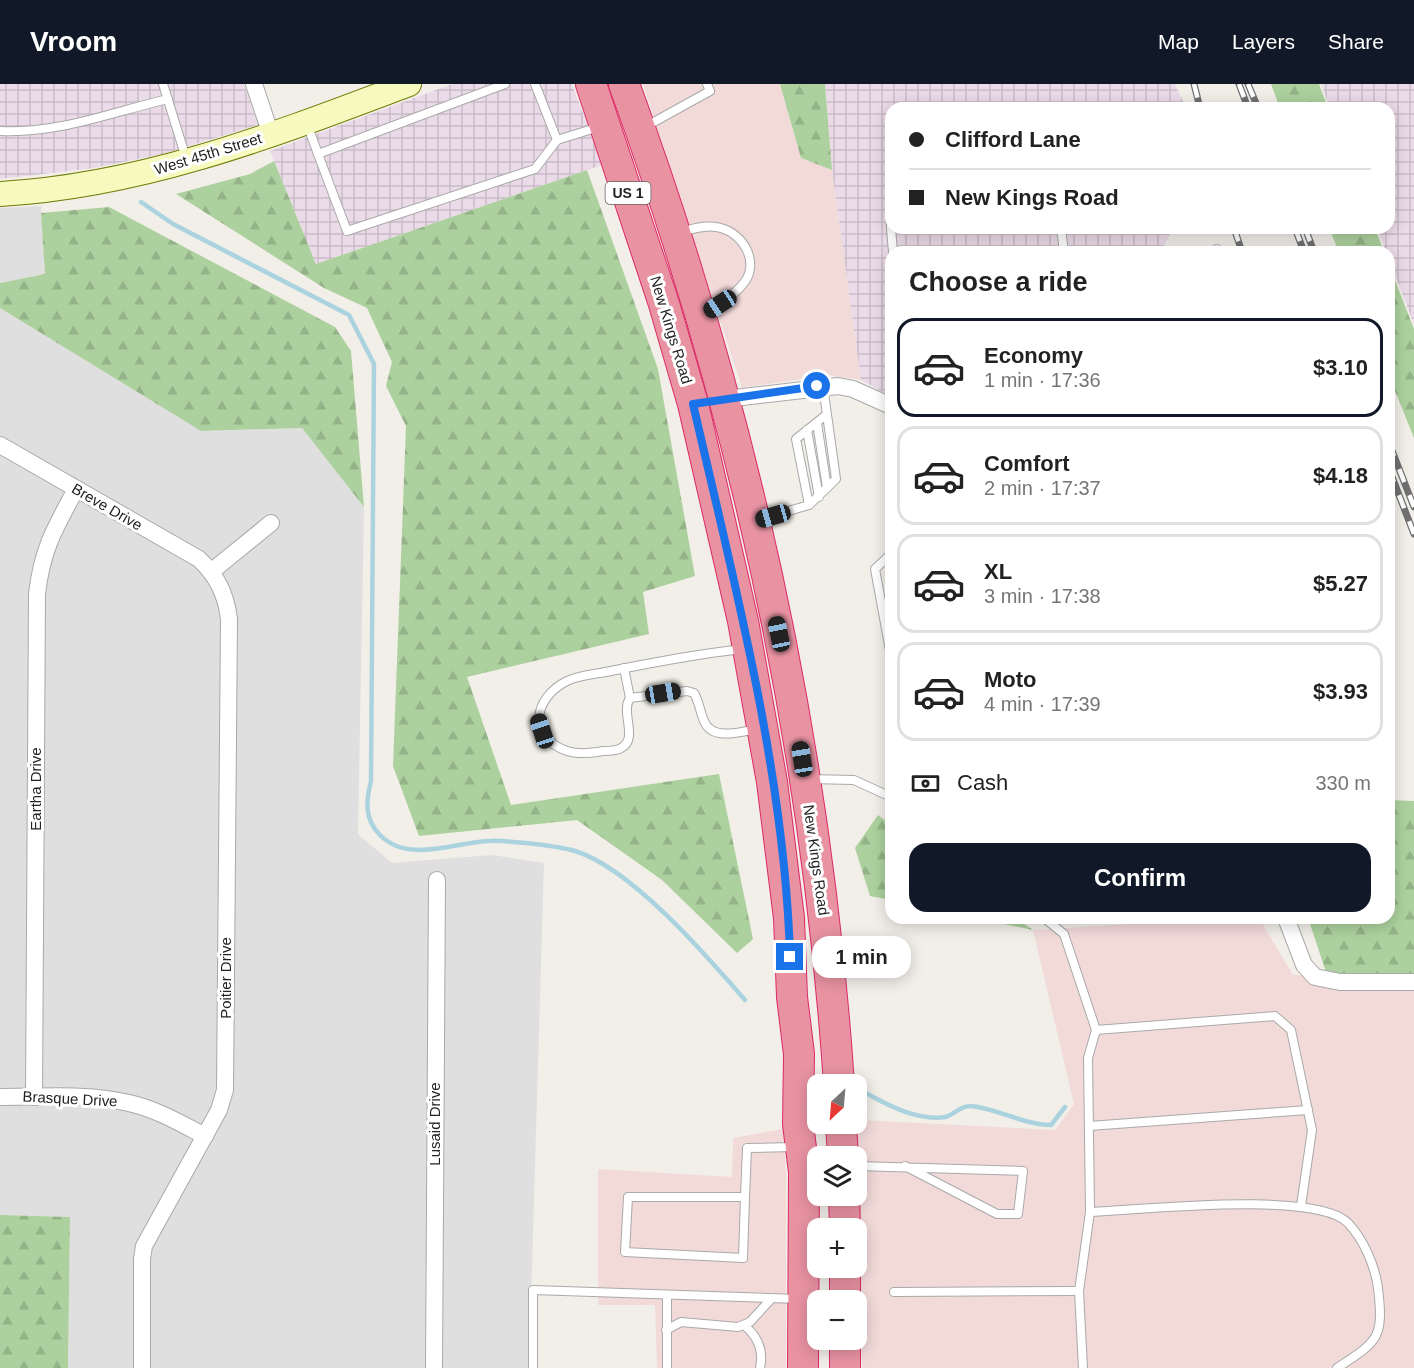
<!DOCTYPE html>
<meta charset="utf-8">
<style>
:root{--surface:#fff;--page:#f6f6f6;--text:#222;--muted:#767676;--line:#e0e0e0;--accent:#111827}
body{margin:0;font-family:Arial,sans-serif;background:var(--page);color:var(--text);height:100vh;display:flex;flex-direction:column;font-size:22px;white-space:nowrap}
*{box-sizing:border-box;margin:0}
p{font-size:20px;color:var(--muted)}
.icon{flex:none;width:33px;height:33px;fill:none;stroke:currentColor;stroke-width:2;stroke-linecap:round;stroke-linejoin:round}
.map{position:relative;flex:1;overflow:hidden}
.panel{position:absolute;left:885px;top:162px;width:510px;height:678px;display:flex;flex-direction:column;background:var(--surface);border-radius:18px;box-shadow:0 3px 15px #0003}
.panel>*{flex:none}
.top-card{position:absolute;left:885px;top:18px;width:510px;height:132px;border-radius:18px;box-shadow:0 3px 15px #0003;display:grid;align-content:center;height:132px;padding:0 24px;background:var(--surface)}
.needle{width:39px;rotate:206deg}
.tools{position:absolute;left:807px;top:990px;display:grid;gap:12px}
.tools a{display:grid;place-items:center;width:60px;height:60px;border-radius:12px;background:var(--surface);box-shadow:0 3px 15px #0003;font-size:30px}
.end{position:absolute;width:27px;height:27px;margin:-14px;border:8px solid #1a73e8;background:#fff;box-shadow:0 0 0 3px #fff}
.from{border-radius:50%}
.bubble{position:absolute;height:42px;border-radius:18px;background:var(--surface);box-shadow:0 3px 15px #0003;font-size:20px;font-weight:800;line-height:42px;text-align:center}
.car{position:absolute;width:18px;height:36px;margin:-18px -9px;border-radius:8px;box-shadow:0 0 4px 2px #0007;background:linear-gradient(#222 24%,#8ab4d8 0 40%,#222 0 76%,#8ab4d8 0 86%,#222 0)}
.top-card b{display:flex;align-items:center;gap:21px;height:57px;font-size:22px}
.top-card b+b{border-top:2px solid var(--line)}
.top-card i{width:15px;height:15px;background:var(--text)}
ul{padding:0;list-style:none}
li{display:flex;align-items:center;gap:18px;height:99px;margin:0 12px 9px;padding:0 12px;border:3px solid var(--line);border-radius:18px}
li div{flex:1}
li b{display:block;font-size:22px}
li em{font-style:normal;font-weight:800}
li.on{border-color:var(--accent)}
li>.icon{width:54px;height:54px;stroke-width:1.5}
h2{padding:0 24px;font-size:27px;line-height:72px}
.pay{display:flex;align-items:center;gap:15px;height:66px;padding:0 24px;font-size:22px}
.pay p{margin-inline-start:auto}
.button{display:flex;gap:12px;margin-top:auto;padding:12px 24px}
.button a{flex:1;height:69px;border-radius:18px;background:var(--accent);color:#fff;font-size:24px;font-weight:800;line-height:69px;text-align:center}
header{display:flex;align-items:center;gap:36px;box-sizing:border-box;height:84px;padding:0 30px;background:var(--accent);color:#fff}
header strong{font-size:28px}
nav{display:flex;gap:33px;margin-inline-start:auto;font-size:21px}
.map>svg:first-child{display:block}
.residential{fill:#e0dfdf}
.commercial{fill:#f2dad9}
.industrial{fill:url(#industrial-grid)}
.forest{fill:url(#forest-firs)}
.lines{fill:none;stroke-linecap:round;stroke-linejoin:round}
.stream{stroke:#aad3df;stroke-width:4.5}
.lane-casing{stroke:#a9a9a9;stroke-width:10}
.street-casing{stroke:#a9a9a9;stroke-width:18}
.secondary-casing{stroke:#707d05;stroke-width:26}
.highway-casing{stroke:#dc2a67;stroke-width:32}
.lane{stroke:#fff;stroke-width:8}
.street{stroke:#fff;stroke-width:16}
.secondary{stroke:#f7fabf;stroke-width:24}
.highway{stroke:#e892a2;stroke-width:30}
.rail-casing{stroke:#707070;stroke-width:7}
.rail{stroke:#fff;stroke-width:4.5;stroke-dasharray:14;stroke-linecap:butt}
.route{stroke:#1a73e8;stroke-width:8}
.labels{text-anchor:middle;stroke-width:6;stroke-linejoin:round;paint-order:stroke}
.shield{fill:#fff;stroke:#646464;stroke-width:1.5}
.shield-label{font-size:14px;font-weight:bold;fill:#222}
.street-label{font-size:15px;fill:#222;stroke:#fff}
</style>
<header>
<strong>Vroom</strong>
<nav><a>Map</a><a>Layers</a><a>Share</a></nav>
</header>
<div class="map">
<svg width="1414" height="1284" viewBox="0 0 1414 1284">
<defs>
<pattern id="industrial-grid" width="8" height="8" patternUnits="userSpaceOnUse" patternTransform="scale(1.5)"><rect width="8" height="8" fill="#ebdbe8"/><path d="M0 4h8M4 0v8" fill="none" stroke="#c9bcc7"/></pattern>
<pattern id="forest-firs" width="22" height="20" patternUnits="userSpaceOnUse" patternTransform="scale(1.5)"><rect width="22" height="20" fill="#add19e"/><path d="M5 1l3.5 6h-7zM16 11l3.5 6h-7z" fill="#95b388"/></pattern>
</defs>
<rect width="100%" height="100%" fill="#f2efe9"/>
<g class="residential">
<polygon points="41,122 45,190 0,199 0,124"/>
<polygon points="0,224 201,347 302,344 364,423 358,750 392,779 492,771 544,779 529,1284 68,1284 70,1133 0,1131"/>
</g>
<g class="commercial">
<polygon points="643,0 780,0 801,74 832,86 861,296 826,291 742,304"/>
<polygon points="1224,834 1259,834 1293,891 1414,891 1414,1284 862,1284 858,1036 1055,1046 1074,1020 1033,846"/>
<polygon points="783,1045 786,1090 786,1284 657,1284 655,1221 598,1221 598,1085 732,1093 733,1054"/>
</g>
<g class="industrial">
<polygon points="0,0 244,0 258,41 163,70 94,84 0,95"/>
<polygon points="452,0 572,0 602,81 316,180 270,67"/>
<polygon points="825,0 1175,0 1186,24 891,24 891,144 1173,144 1161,168 891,168 891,313 861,296 832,86"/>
<polygon points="1321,0 1414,0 1414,240 1389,176 1389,168 1386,168 1377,144 1389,144 1389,24 1330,24"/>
</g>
<g class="forest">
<polygon points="780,0 825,0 832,86 801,74"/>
<polygon points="1271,0 1319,0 1328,24 1280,24"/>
<polygon points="274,77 316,180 587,86 658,285 695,492 643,508 649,550 467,593 511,721 719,690 753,855 737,869 662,796 577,736 419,752 393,682 406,342 386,302 392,278 367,224 324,204 176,110 250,90"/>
<polygon points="109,123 335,243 351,267 364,423 302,344 201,347 0,224 0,199 45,190 41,129"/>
<polygon points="1329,144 1375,144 1384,168 1339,168"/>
<polygon points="1389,181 1414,245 1414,354 1389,292"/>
<polygon points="1389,716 1414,717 1414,891 1327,891 1308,834 1389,834"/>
<polygon points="878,731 891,741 891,816 870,812 855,764"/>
<polygon points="975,834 1016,834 1033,846"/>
<polygon points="0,1131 70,1133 68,1284 0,1284"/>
</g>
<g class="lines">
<g class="stream">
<path d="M141 118 173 140 349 231 374 280 371 697C366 717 364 735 380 751 408 780 455 758 489 757 508 756 558 762 575 767 631 784 707 872 745 916"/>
<path d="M866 1009C889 1022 918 1037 945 1033 954 1031 961 1021 971 1022 999 1025 1024 1041 1051 1041L1065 1023"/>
</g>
<g class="lane-casing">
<g id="lane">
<polyline points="163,0 186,74"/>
<polyline points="505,0 318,70 347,147 535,85 557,56"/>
<polyline points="535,0 557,56 599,43"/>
<polyline points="307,40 318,70"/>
<polyline points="643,44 710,7 707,0"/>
<path d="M0 47C58 50 112 28 168 15"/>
<polyline points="891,75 891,143"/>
<polyline points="891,144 893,168"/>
<polyline points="1061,144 1064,168"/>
<path d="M679 149C691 145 704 141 716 143 740 146 759 174 746 196 736 211 720 219 706 229"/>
<polyline points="1213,168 1217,165"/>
<polyline points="817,339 827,404"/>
<polyline points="807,346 819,413"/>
<polyline points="809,421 796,355 826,331"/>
<polyline points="758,436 809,421 836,395 823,302"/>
<polyline points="891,470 875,485 891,572"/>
<path d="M742 565C698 570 655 578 611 587 597 590 579 591 567 597 533 614 527 653 567 667 579 671 592 669 603 667 609 667 617 667 621 664 639 655 620 628 630 614L687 607 694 609C699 618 700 627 704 637 712 657 740 648 756 645"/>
<polyline points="624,584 630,614"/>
<polyline points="809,695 854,696 891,713"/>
<polyline points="1044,834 1064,850 1096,946 1088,974 1090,1128 1079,1207 1083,1284"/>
<polyline points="1096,946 1275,932 1291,946 1312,1046 1301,1122"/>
<polyline points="1089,1042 1308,1026"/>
<polyline points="856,1082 1023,1087 1018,1130 997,1130 905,1082"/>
<polyline points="745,1113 743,1174 625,1168 628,1113 745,1113 747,1064 794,1063"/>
<path d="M1090 1128C1139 1126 1317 1106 1348 1139 1364 1156 1375 1182 1378 1204 1384 1255 1378 1257 1337 1284"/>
<polyline points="894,1208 1079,1207"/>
<polyline points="667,1211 667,1284"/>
<path d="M745 1242C758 1253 764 1266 760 1284"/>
<polyline points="666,1246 681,1238 738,1243 750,1238 772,1214"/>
<polyline points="533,1284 533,1206 800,1215"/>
</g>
</g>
<g class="street-casing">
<g id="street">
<polyline points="254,0 271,51"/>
<polyline points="717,316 838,302 853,305 891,322"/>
<path d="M0 361 199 475C217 492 226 510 229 535L225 1006 219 1026 144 1162 142 1175V1284"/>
<polyline points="212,487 271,439"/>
<polyline points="1286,834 1304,881 1315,893 1340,898 1414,898"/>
<path d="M0 1013C42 1013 88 1009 129 1019 156 1025 180 1039 205 1052"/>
<path d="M34 1013 37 510C42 465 55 444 76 405"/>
<polyline points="434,1284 437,796"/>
</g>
</g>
<g class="secondary-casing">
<path id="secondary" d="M0 110C144 102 276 50 409 0"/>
</g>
<g class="highway-casing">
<g id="highway">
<polyline points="591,0 664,220 693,320 743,537 772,698 789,834 792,913 799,970 798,1040 804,1088 803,1284"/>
<path d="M624 0C742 322 816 658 839 1000"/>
<polyline points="841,1040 843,1072"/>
<polyline points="844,1112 845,1144"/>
<polyline points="845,1184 845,1216"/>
<polyline points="845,1256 845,1284"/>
</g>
</g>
<use href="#lane" class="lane"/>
<use href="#street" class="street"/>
<use href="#secondary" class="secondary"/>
<use href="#highway" class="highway"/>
<g class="rail-casing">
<g id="rail">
<polyline points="1194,0 1200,24"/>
<polyline points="1239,0 1248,24"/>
<polyline points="1248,0 1258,24"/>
<polyline points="1234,144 1242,168"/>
<polyline points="1295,144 1304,168"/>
<polyline points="1305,144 1314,168"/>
<polyline points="1389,359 1414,423"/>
<polyline points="1389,385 1414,450"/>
</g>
</g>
<use href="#rail" class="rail"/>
</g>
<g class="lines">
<path class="route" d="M790 873C785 690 734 498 693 320L817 302"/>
</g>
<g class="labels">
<rect class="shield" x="605.5" y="98" width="45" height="22" rx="4.5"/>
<g class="shield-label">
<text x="628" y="114">US 1</text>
</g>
<g class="street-label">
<text transform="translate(208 70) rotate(-17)" y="5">West 45th Street</text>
<text transform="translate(671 246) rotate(73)" y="5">New Kings Road</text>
<text transform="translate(107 423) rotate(30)" y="5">Breve Drive</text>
<text transform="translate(36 705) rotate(-90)" y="5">Eartha Drive</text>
<text transform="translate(816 776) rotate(82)" y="5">New Kings Road</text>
<text transform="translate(226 894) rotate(-90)" y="5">Poitier Drive</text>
<text transform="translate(70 1015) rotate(3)" y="5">Brasque Drive</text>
<text transform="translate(435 1040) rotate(-90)" y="5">Lusaid Drive</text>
</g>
</g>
</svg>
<div class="tools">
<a><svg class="needle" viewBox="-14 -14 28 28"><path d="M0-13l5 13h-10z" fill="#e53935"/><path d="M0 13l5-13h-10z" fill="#767676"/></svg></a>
<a><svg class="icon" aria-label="layers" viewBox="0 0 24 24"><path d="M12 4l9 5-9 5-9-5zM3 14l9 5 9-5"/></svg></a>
<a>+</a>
<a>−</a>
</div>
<i class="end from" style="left:817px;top:302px"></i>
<i class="end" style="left:790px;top:873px"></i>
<div class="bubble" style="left:812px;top:852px;width:99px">1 min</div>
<i class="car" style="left:720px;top:220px;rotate:237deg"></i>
<i class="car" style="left:773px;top:432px;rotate:254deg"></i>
<i class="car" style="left:779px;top:550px;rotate:348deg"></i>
<i class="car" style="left:663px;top:609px;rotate:81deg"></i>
<i class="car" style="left:542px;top:647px;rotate:342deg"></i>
<i class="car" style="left:802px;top:675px;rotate:351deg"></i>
<div class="top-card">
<b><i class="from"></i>Clifford Lane</b>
<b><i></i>New Kings Road</b>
</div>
<section class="panel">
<h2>Choose a ride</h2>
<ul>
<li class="on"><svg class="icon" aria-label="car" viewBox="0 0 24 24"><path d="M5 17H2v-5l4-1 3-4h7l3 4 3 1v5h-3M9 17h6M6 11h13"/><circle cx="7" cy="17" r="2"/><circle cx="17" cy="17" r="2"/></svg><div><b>Economy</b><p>1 min · 17:36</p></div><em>$3.10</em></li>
<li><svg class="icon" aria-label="car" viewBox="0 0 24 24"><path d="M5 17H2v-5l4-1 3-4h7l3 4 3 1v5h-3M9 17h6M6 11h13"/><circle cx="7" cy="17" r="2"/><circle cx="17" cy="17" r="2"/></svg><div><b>Comfort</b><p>2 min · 17:37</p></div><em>$4.18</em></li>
<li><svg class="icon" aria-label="car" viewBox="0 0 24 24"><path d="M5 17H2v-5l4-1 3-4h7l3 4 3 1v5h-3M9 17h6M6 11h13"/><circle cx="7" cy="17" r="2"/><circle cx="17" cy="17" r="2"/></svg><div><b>XL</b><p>3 min · 17:38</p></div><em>$5.27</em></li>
<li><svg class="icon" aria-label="car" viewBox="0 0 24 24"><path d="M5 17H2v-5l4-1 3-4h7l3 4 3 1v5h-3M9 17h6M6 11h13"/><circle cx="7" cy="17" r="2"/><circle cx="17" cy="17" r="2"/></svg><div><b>Moto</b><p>4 min · 17:39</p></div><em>$3.93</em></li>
</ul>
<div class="pay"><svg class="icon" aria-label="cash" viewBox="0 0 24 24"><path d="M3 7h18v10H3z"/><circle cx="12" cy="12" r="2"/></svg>Cash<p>330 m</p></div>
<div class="button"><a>Confirm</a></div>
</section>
</div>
